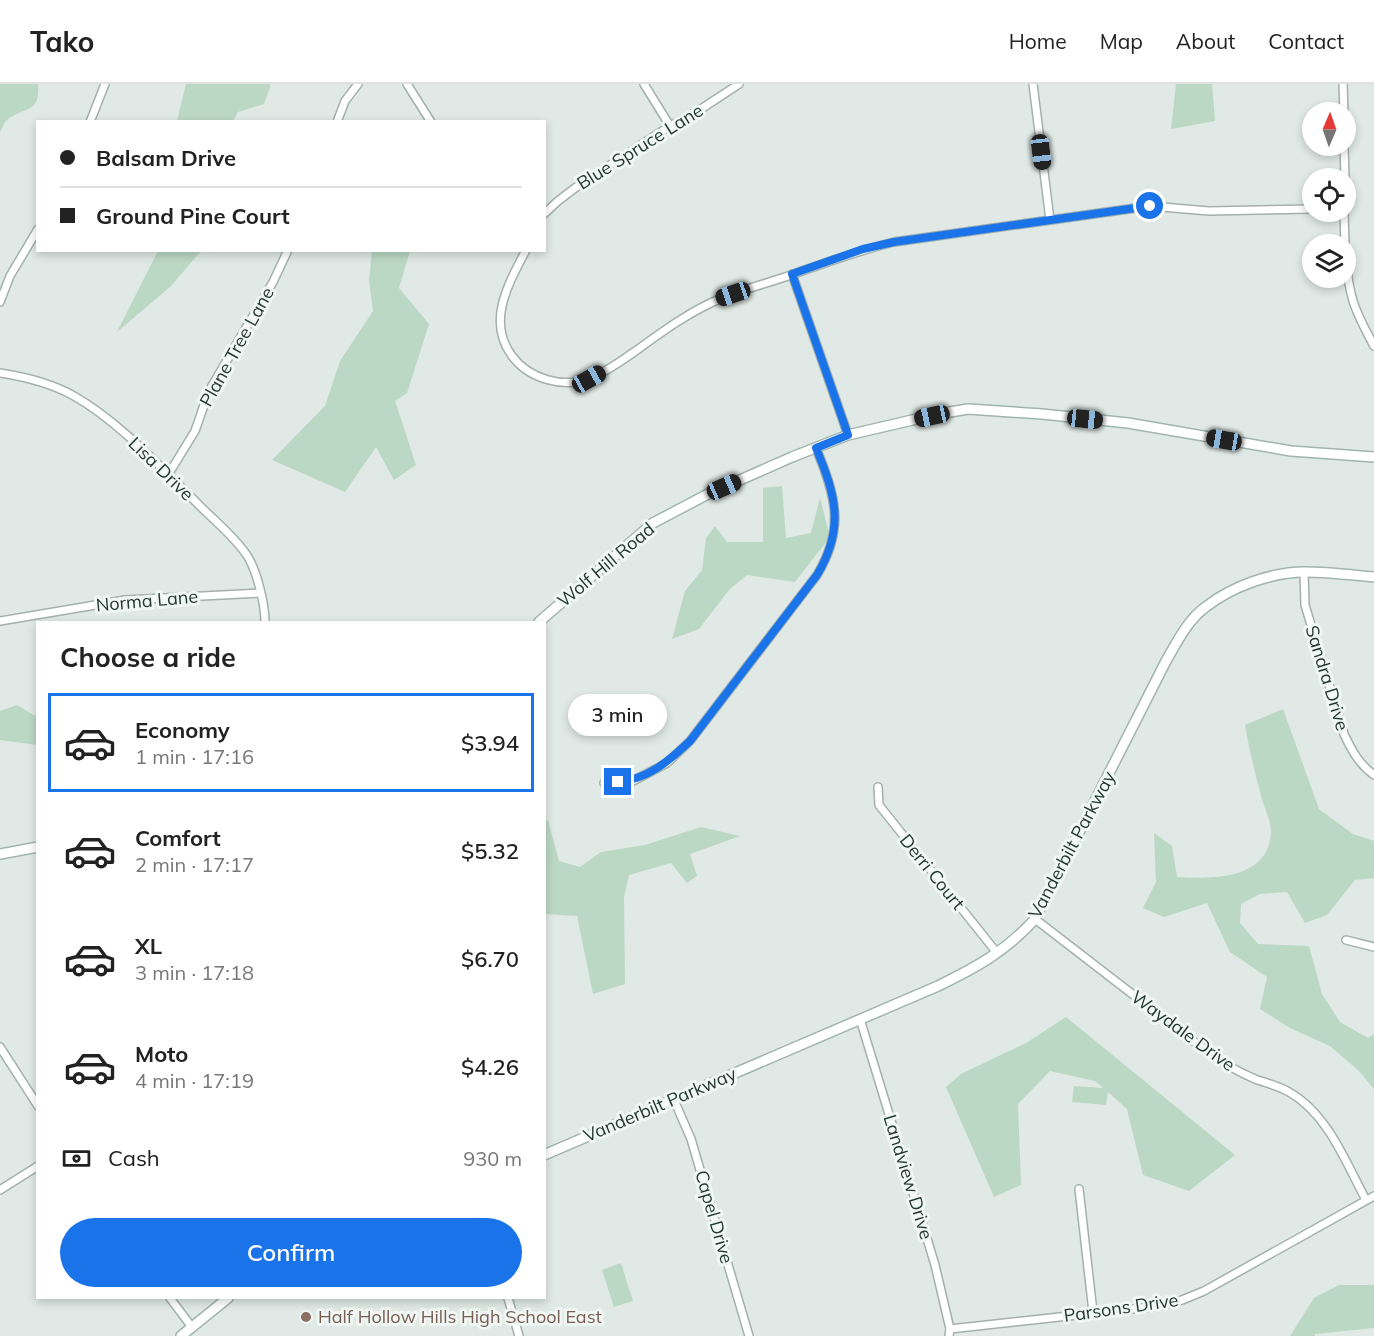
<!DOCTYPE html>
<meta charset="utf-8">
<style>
:root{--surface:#fff;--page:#f2f2f2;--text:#222;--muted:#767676;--line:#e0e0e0;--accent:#1a73e8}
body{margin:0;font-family:Mulish,sans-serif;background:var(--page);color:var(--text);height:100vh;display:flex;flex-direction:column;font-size:22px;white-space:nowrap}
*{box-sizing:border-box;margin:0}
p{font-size:20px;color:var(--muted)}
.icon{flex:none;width:33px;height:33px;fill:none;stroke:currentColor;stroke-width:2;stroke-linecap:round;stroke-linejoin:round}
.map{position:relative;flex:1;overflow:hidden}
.drawer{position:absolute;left:36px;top:537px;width:510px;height:678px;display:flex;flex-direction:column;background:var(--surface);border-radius:0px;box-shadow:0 3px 9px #0003}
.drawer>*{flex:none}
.guide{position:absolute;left:36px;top:36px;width:510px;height:132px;border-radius:0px;box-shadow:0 3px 9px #0003;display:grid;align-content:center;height:132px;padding:0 24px;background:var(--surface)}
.needle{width:39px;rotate:2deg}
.buttons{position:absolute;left:1302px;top:18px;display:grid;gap:12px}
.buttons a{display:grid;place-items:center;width:54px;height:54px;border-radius:50%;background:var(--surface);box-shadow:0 3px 9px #0003;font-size:30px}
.end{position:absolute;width:27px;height:27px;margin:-14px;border:8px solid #1a73e8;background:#fff;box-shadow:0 0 0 3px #fff}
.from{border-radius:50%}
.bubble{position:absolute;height:42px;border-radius:21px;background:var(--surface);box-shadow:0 3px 9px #0003;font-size:20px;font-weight:600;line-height:42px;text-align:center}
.car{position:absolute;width:18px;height:36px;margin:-18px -9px;border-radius:8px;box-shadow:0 0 4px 2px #0007;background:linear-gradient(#222 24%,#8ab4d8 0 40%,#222 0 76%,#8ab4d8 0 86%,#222 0)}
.guide b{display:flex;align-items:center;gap:21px;height:57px;font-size:22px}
.guide b+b{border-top:2px solid var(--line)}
.guide i{width:15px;height:15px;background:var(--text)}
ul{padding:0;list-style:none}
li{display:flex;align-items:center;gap:18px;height:99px;margin:0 12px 9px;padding:0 12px;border:3px solid transparent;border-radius:0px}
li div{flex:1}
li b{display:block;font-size:22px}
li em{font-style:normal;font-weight:600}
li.selected{border-color:var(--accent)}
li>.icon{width:54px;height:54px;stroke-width:1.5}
h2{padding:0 24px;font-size:27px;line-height:72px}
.pay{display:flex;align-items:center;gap:15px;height:66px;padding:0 24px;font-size:22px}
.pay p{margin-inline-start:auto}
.primary-button{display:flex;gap:12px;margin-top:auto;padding:12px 24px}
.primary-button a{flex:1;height:69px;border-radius:36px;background:var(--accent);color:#fff;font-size:24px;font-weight:600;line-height:69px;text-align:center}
header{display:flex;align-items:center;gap:36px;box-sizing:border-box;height:84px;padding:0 30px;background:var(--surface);border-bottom:2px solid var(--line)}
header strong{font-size:28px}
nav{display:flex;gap:33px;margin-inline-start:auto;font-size:21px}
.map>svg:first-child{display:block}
.green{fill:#bbd8c4}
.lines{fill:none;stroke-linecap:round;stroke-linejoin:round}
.street-casing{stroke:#a4b0ac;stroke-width:10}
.secondary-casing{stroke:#a1b4ad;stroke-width:12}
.street{stroke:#fff;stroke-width:7}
.secondary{stroke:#fff;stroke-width:9}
.route{stroke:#1a73e8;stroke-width:8}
.education-dot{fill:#8d6e63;stroke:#f0f6f3;stroke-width:2}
.labels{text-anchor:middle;stroke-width:6;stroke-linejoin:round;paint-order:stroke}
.street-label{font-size:18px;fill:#233833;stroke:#f0f6f3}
.education-label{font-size:18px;fill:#785e54;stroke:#f0f6f3;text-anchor:start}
</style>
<header>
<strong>Tako</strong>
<nav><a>Home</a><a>Map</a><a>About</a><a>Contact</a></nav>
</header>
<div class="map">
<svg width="1374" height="1252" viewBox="0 0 1374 1252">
<rect width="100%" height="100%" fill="#e0e9e5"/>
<g class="green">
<path d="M0 0H38C41 31 21 23 7 36 4 38 2 45 0 48Z"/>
<polygon points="186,0 271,0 264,20 238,28 233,37 177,37"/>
<polygon points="1176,0 1212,0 1215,37 1171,45"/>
<polygon points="158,167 201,167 171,202 117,248"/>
<polygon points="372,167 410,167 399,204 429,240 407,309 395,317 416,381 394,396 376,363 345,408 272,376 325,322 340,277 373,227 369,196"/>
<polygon points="782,402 786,454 811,449 820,414 830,453 795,498 747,491 729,506 699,545 672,555 685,507 702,486 706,454 715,442 727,458 763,458 763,404"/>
<polygon points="17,621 37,633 37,661 0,656 0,627"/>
<path d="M1283 625 1319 725 1353 750 1374 757V794L1355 796 1327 831 1305 839 1287 808 1260 810 1241 820 1240 839 1258 860 1309 862 1322 910 1340 938 1368 954 1374 950V1005L1359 987 1330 962 1290 944 1260 925 1267 893 1230 868 1207 819 1164 833 1143 824 1156 798 1154 749 1172 762 1177 793C1213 795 1270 796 1271 747 1271 737 1264 723 1261 712 1255 688 1249 665 1245 641Z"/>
<polygon points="545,736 548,736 559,777 580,783 601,768 645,761 701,743 740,752 690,770 697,792 687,799 671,779 629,791 624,813 625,900 593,910 577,832 545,830"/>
<polygon points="1066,933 1235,1071 1189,1107 1143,1091 1127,1025 1108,1008 1106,1021 1072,1018 1074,1002 1103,1004 1095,997 1050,987 1018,1020 1021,1101 994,1113 946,1003 961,990 1026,959"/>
<polygon points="621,1179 633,1217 614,1223 602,1186"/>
<polygon points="1339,1201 1374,1201 1374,1244 1315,1250 1315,1252 1290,1252 1314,1214"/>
</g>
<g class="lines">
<g class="street-casing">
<g id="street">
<polyline points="407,0 431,38"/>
<polyline points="644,0 670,42"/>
<polyline points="1033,0 1050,136"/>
<polyline points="1343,0 1344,28"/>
<polyline points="90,38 105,0"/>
<polyline points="337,38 345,17 358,0"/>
<polyline points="1344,62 1345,94"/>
<polyline points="1344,128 1345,160"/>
<polyline points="544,130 558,117 575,104 670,42 698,27 739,0"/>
<path d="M526 166C509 199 486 237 512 272 529 295 564 305 590 294 607 288 622 276 637 266 663 247 692 226 722 214 744 205 768 199 791 191 825 179 859 166 894 158L1150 122 1209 127 1312 125"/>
<path d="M1346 171C1348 212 1355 227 1374 262"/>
<polyline points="792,190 848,351"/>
<polyline points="0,218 10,192 38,145"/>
<path d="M0 289C26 293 51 299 74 312 120 338 163 386 201 423 216 438 236 454 248 473 257 488 265 520 265 538"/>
<polyline points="168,391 195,347 209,307 273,198 288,166"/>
<path d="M1304 488 1305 521 1344 650C1352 667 1359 680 1374 691"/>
<polyline points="0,537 125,516 260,509"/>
<path d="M604 699 633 697 667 679 690 657 817 491C845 445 836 412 816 364"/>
<polyline points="878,703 879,721 997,869"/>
<path d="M1035 835 1210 970C1224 980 1239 988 1255 995 1266 999 1279 1002 1289 1008 1328 1030 1346 1079 1366 1116"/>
<polyline points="1346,856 1374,863"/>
<polyline points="860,935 935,1181 950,1245 949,1252"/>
<polyline points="0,963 38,1022"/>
<polyline points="674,1016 691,1055 749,1252"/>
<polyline points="1079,1105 1093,1228"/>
<polyline points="0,1106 38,1082"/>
<polyline points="170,1214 191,1242"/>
<polyline points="508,1214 519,1252"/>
<polyline points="950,1245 1160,1222 1182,1216 1204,1207 1374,1112"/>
</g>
</g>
<g class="secondary-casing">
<g id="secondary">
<polyline points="539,538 653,439 708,410 792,373 848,351 938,330 968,325 1042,330 1128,339 1291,367 1374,373"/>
<polyline points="0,770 38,763"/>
<path d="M544 1071 938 902C977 883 1006 867 1035 835L1166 577C1177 558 1188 535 1207 522 1233 502 1272 488 1305 488 1328 488 1351 491 1374 493"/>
<polyline points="181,1252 228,1214"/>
</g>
</g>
<use href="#street" class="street"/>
<use href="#secondary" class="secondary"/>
</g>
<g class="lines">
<path class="route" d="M618 698C648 695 669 677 690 657L817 491C845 444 836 412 816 364L848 351 792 190 863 165 894 158 1150 122"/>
</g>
<circle class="education-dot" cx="306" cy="1233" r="6"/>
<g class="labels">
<g class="street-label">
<text transform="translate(640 63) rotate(-32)" y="6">Blue Spruce Lane</text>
<text transform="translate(237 263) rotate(-61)" y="6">Plane Tree Lane</text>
<text transform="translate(161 385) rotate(44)" y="6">Lisa Drive</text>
<text transform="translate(606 481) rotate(-40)" y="6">Wolf Hill Road</text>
<text transform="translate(147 517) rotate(-5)" y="6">Norma Lane</text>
<text transform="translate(1327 594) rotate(73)" y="6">Sandra Drive</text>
<text transform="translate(1072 761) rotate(-62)" y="6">Vanderbilt Parkway</text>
<text transform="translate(932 788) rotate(51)" y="6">Derri Court</text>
<text transform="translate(1183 947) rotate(36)" y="6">Waydale Drive</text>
<text transform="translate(660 1021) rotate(-23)" y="6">Vanderbilt Parkway</text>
<text transform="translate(908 1093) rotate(73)" y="6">Landview Drive</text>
<text transform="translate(714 1133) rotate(74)" y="6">Capel Drive</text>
<text transform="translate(1121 1224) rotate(-8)" y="6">Parsons Drive</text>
</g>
<g class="education-label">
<text x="318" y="1239">Half Hollow Hills High School East</text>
</g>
</g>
</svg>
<div class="buttons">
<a><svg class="needle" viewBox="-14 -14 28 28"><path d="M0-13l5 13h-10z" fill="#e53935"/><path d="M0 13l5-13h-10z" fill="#767676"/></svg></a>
<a><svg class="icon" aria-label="locate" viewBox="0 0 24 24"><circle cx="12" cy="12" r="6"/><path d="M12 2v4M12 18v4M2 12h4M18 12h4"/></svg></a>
<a><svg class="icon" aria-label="layers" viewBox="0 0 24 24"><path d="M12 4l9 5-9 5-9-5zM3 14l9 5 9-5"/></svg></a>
</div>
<i class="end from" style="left:1150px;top:122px"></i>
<i class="end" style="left:618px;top:698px"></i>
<div class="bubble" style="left:568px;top:610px;width:99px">3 min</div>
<i class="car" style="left:1041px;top:68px;rotate:173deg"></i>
<i class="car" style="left:733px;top:210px;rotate:251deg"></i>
<i class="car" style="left:589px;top:295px;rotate:61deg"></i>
<i class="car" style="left:932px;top:332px;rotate:258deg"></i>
<i class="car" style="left:1085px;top:335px;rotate:96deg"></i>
<i class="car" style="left:1224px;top:356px;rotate:280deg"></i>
<i class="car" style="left:724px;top:403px;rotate:66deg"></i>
<div class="guide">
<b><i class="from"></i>Balsam Drive</b>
<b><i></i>Ground Pine Court</b>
</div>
<section class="drawer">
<h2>Choose a ride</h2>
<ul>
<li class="selected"><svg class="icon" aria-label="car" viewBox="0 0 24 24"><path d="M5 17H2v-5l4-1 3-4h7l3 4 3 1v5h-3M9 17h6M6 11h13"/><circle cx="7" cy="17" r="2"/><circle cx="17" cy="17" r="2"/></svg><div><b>Economy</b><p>1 min · 17:16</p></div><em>$3.94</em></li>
<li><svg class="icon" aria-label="car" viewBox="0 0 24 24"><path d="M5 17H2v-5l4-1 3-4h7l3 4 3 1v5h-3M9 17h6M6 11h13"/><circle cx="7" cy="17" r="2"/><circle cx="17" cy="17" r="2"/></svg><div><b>Comfort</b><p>2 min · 17:17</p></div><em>$5.32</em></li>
<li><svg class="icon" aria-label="car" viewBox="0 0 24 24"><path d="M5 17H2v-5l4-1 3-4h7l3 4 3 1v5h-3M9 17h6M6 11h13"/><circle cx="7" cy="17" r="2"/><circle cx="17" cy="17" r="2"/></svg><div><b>XL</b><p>3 min · 17:18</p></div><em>$6.70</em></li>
<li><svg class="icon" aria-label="car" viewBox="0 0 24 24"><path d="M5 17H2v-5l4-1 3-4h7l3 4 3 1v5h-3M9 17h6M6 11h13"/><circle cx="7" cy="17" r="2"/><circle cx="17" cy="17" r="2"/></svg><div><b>Moto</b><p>4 min · 17:19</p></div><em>$4.26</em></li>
</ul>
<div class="pay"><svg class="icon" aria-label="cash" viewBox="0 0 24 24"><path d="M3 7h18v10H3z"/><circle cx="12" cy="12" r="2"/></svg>Cash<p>930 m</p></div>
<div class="primary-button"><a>Confirm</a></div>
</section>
</div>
